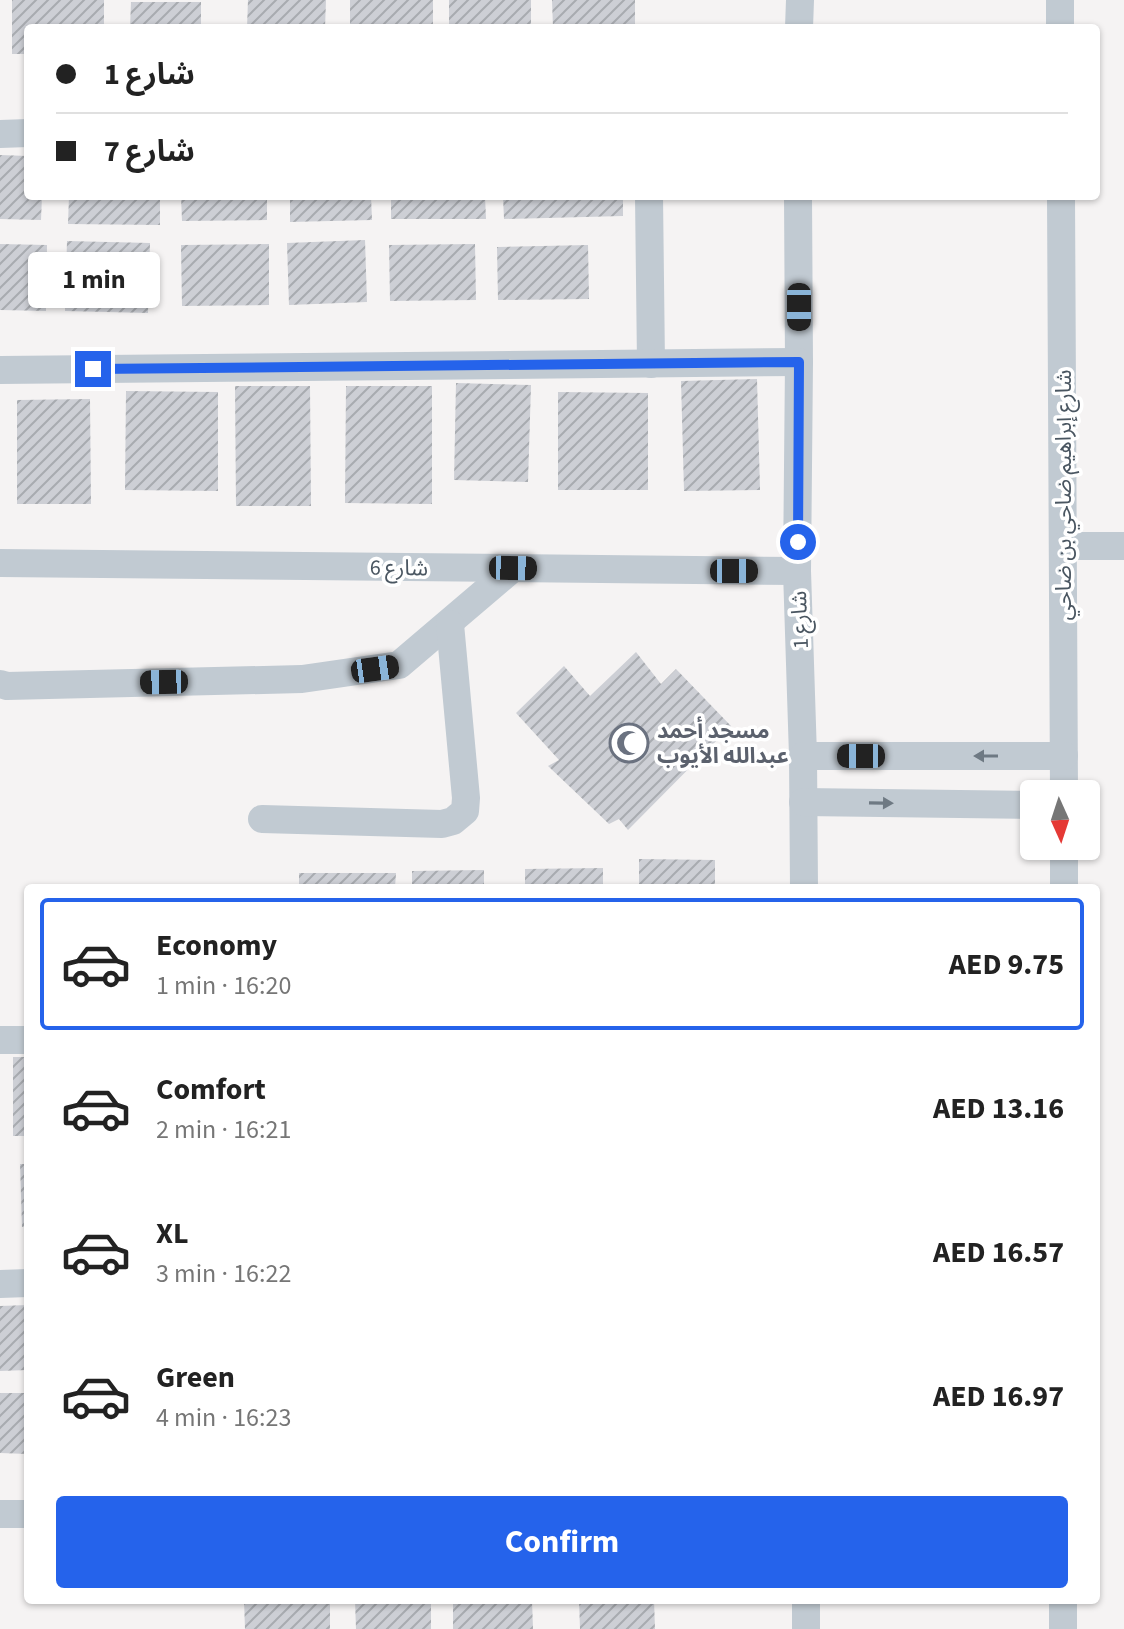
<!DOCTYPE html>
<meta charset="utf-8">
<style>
:root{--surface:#fff;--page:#f2f2f2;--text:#222;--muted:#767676;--line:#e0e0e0;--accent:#2563eb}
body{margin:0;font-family:"Source Sans 3","Noto Sans Arabic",sans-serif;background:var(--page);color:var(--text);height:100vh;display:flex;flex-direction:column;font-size:30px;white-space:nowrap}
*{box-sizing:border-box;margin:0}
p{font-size:26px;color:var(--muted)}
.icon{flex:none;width:44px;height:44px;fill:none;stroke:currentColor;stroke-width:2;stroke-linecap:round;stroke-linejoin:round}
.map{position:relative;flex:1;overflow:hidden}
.details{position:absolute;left:24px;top:884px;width:1076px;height:720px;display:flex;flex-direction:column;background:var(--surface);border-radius:8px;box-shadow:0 2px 6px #0004}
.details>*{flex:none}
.guide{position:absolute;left:24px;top:24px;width:1076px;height:176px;border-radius:8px;box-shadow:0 2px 6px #0004;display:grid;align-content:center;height:176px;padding:0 32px;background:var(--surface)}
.needle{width:52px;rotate:177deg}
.fabs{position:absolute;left:1020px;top:780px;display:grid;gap:16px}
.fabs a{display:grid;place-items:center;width:80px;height:80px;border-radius:8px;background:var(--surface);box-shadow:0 2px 6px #0004;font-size:40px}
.end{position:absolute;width:36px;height:36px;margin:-18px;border:10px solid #2563eb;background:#fff;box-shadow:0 0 0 4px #fff}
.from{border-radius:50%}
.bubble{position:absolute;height:56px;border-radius:8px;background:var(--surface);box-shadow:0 2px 6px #0004;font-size:26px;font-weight:700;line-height:56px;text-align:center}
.car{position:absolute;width:24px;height:48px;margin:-24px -12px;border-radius:10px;box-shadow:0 0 6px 2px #0007;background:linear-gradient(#222 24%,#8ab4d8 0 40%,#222 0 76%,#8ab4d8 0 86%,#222 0)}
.guide b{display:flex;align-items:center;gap:28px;height:76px;font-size:30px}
.guide b+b{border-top:2px solid var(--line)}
.guide i{width:20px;height:20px;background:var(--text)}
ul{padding:14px 0 0;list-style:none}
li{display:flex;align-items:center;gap:24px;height:132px;margin:0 16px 12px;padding:0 16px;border:4px solid transparent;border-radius:8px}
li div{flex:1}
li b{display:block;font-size:30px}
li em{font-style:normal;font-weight:700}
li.selected{border-color:var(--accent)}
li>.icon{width:72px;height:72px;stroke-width:1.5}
.cta{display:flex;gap:16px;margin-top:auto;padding:16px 32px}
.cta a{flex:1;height:92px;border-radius:8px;background:var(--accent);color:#fff;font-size:32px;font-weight:700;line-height:92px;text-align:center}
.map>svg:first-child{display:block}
.building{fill:url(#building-hatch)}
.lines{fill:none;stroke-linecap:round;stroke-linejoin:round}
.minor{stroke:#c1cad2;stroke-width:28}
.oneway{fill:#6e7983}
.route{stroke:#2563eb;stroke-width:10}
.labels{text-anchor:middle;stroke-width:7;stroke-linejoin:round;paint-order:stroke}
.street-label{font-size:22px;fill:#4a5661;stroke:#fff}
.worship-label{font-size:22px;font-weight:bold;fill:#5b616d;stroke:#fff;text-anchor:start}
</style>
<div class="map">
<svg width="1124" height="1629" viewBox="0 0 1124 1629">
<defs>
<pattern id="building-hatch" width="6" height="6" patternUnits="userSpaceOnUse" patternTransform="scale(2)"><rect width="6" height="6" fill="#cdcfd5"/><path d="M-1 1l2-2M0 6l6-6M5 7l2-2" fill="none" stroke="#a8abb0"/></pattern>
</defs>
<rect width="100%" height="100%" fill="#f5f3f3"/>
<g class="building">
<polygon points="12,0 104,0 104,28 28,28 28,54 12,54"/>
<polygon points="248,0 326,0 325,28 247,28"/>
<rect x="350" y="0" width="83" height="28"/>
<rect x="449" y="0" width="82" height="28"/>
<polygon points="552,0 635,0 635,28 553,28"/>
<polygon points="131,2 201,2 201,28 130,28"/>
<polygon points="0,155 28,156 28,196 42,196 41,220 0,219"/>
<polygon points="69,196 160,196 160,225 68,224"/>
<polygon points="181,196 267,196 267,220 182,221"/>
<polygon points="290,196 371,196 372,220 290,222"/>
<polygon points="391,196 485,196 486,219 391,219"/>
<polygon points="503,196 623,196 623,216 504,219"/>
<polygon points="365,240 367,302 289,305 287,243"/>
<polygon points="67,241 150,243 148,313 65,311"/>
<polygon points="0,244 47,245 46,311 0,310"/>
<polygon points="269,244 269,305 182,306 181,245"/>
<polygon points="475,244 476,300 390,301 389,245"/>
<polygon points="588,245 589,299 498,300 497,247"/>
<polygon points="757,379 760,490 684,491 681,381"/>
<polygon points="456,383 531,385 528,482 454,480"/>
<polygon points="235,386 310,386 311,506 236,506"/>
<polygon points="346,386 432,386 432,504 345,503"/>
<polygon points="126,391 218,392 218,491 125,490"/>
<polygon points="558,392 648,393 648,490 558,490"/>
<polygon points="90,399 91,504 17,504 17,400"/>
<polygon points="636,652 661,684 676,669 731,726 628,830 619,819 609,824 548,766 559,760 516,713 564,666 590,696"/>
<polygon points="639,859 715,860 715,888 639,888"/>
<polygon points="603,868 603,888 525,888 525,869"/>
<polygon points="484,870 484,888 412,888 412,871"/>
<polygon points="299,873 396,873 395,888 299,888"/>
<rect x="13" y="1057" width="15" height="79"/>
<polygon points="20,1164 28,1164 28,1226 22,1227"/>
<polygon points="28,1305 28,1370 0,1371 0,1306"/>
<polygon points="0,1393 28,1393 28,1454 0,1453"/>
<polygon points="244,1600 330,1600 330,1629 245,1629"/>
<polygon points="355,1600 431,1600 431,1629 356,1629"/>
<polygon points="453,1600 532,1600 533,1629 453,1629"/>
<polygon points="579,1600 654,1600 655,1629 580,1629"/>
</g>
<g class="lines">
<g class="minor">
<polyline points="1060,0 1060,28"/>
<polyline points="799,28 800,0"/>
<polyline points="0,134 28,133"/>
<polyline points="649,196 651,364"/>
<polyline points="798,196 799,362 797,571 803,756 804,888"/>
<polyline points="1061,196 1064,794"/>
<polyline points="0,370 799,362"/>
<polyline points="1064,546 1124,546"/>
<polyline points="0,563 797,571"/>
<polyline points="0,684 7,686 302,679 399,665 513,568"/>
<polyline points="803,756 1064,756"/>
<polyline points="803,802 1034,805"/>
<polyline points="262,819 442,824 453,821 465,811 466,798 450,624"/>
<polyline points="1064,888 1064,846"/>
<polyline points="0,1040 28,1040"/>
<polyline points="0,1284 28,1283"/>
<polyline points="0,1514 28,1514"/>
<polyline points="806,1629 806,1600"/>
<polyline points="1063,1629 1063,1600"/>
</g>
</g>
<defs><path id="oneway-solid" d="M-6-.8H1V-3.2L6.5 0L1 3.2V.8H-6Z" transform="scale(2)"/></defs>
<g class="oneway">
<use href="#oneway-solid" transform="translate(986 756) rotate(180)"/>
<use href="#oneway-solid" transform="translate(881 803) rotate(1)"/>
</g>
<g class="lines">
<polyline class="route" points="93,369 799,362 798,542"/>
</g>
<defs>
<g id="mosque-ring" transform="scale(2)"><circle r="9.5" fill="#fff" stroke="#6b7280" stroke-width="1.5"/><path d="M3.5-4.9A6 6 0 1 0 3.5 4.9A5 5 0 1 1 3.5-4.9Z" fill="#6b7280"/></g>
</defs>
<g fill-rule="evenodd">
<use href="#mosque-ring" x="629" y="743"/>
</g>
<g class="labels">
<g class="street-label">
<text transform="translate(1063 495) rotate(-90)" y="8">شارع إبراهيم ضاحي بن ضاحي</text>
<text transform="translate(399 567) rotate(1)" y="8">شارع 6</text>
<text transform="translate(799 620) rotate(-92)" y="8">شارع 1</text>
</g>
<g class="worship-label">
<text x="657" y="738">مسجد أحمد<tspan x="657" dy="25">عبدالله الأيوب</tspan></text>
</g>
</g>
</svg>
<div class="fabs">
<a><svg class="needle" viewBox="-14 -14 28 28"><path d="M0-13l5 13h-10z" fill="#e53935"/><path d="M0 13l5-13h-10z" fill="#767676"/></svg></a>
</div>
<i class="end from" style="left:798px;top:542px"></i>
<i class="end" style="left:93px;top:369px"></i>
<div class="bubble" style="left:28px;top:252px;width:132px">1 min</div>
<i class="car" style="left:799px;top:307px;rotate:180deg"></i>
<i class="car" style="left:513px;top:568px;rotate:91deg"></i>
<i class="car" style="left:734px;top:571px;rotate:90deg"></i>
<i class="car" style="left:375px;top:669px;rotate:82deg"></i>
<i class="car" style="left:164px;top:682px;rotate:269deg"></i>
<i class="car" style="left:861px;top:756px;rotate:270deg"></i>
<div class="guide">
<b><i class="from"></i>شارع 1</b>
<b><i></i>شارع 7</b>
</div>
<section class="details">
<ul>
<li class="selected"><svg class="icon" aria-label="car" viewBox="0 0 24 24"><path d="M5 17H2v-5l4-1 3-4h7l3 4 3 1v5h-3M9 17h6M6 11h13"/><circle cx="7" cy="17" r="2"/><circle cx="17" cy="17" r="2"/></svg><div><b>Economy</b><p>1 min · 16:20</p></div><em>AED 9.75</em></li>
<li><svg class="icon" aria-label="car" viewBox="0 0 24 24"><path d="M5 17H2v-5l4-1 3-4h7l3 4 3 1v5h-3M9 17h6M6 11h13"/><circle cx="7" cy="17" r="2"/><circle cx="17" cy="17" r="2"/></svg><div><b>Comfort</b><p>2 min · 16:21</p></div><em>AED 13.16</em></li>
<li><svg class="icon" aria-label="car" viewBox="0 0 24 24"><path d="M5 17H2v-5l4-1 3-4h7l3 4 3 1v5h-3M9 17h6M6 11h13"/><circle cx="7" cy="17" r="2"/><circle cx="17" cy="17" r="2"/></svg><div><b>XL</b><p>3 min · 16:22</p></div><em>AED 16.57</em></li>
<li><svg class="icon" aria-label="car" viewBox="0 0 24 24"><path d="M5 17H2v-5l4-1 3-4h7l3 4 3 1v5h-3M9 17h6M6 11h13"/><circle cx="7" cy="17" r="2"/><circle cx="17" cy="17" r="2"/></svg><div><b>Green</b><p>4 min · 16:23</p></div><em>AED 16.97</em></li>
</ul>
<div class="cta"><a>Confirm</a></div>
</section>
</div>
